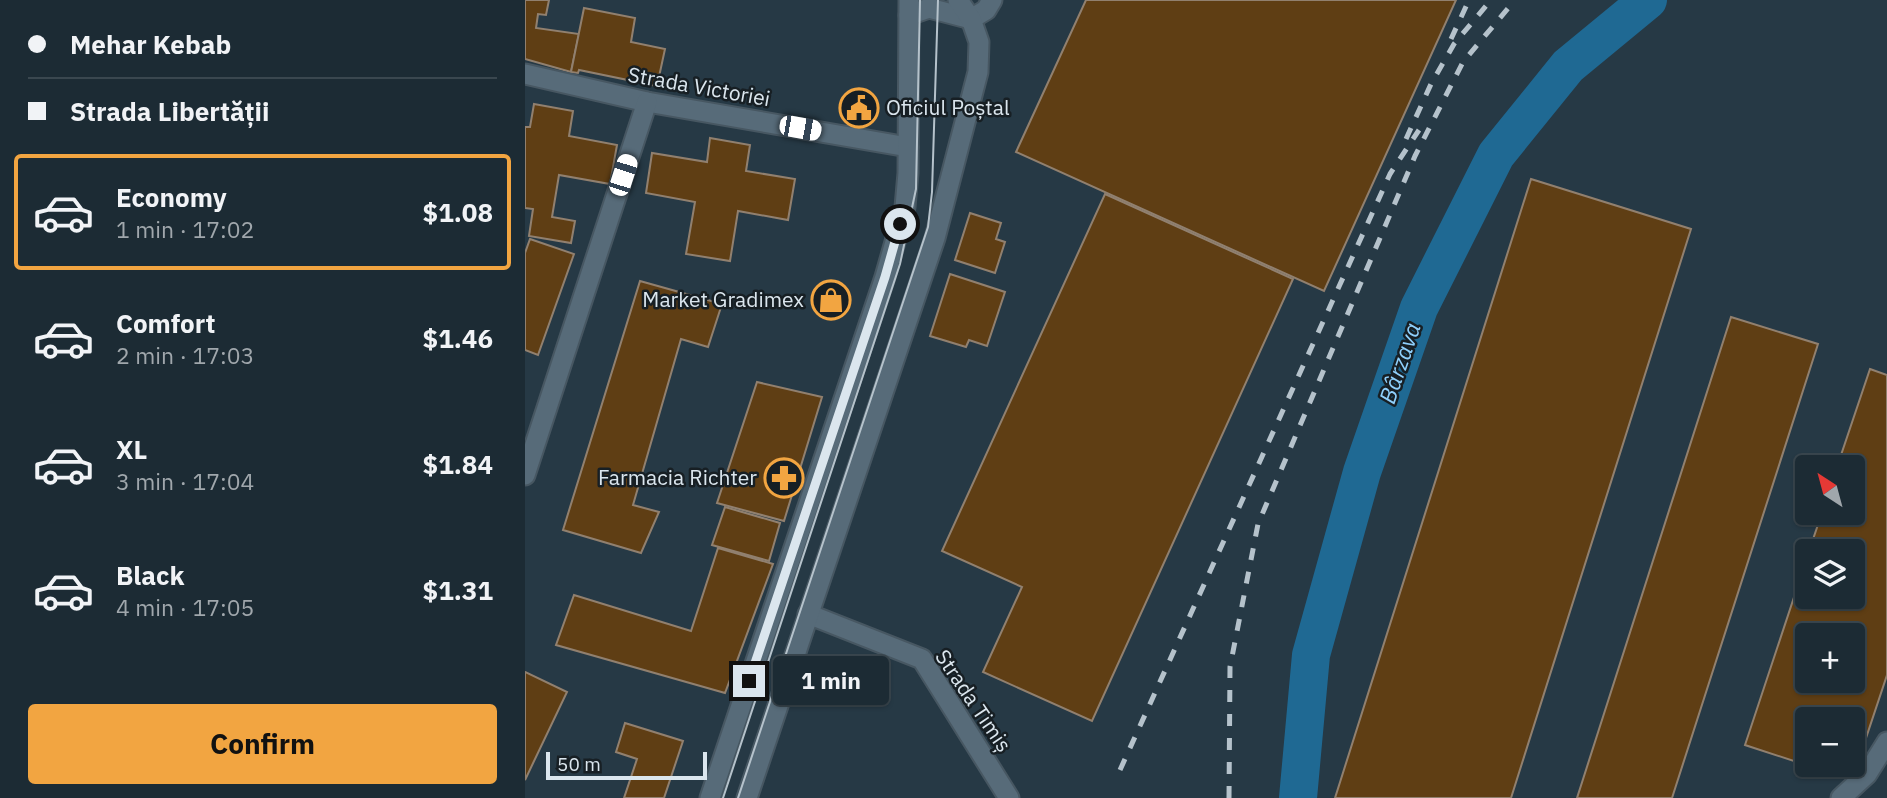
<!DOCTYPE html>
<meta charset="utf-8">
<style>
:root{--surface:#1c2b34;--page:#293740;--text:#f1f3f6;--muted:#a0a7ac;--line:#3a474f;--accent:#f2a541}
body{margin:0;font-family:"IBM Plex Sans",sans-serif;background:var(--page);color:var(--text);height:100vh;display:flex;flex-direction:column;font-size:26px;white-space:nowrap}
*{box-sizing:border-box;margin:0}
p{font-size:23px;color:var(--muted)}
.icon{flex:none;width:38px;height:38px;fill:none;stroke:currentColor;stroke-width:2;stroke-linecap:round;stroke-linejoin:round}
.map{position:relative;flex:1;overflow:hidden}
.details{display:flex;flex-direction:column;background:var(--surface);width:525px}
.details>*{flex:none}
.hud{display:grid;align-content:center;height:154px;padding:0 28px;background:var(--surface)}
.needle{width:46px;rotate:324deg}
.fabs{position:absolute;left:1270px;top:455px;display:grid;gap:14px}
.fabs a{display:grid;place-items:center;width:70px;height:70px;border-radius:7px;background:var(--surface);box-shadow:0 2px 5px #0004,0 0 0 2px var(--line);font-size:35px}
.scale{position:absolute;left:21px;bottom:18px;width:161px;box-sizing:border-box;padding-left:7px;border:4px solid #dbe6ee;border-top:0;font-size:19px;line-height:24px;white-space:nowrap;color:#dbe6ee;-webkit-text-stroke:5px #171f24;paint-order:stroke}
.end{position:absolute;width:32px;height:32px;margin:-16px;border:9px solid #dbe6ee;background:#111;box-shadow:0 0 0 4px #111}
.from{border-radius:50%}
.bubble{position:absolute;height:49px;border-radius:7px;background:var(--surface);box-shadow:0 2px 5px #0004,0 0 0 2px var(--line);font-size:23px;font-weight:700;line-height:49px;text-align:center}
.car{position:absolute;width:21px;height:42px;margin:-21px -10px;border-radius:9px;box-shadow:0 0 5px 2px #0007;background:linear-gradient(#fff 24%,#345 0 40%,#fff 0 76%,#345 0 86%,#fff 0)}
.hud b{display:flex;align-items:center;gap:24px;height:66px;font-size:26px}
.hud b+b{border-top:2px solid var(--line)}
.hud i{width:18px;height:18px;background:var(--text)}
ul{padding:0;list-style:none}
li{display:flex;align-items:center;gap:21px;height:116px;margin:0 14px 10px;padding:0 14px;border:4px solid transparent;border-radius:7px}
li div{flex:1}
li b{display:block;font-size:26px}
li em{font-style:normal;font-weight:700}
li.selected{border-color:var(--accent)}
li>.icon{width:63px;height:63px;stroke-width:1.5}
.button{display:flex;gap:14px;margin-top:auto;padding:14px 28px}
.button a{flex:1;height:80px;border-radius:7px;background:var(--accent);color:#111;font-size:28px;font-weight:700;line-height:80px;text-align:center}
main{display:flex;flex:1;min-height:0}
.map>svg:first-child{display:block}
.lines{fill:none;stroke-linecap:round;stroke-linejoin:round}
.river{stroke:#1f6993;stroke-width:38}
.building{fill:#5f3e14;stroke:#91806f;stroke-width:2;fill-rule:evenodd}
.minor-casing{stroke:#475762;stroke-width:23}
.secondary-casing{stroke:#475762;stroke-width:23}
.minor{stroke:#576b79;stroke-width:19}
.secondary{stroke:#576b79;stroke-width:19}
.tram{stroke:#b5c2cb;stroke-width:2}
.rail{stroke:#b5c2cb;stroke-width:5;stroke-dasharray:12 12;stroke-linecap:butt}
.route{stroke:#dbe6ee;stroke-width:9}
.labels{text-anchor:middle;stroke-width:5;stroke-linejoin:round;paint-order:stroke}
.street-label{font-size:21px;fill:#dbe6ee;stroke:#171f24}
.poi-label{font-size:21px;fill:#dbe6ee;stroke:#171f24;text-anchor:end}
.water-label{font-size:23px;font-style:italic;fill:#8fd0fc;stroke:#171f24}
</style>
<main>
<section class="details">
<div class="hud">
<b><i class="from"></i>Mehar Kebab</b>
<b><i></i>Strada Libertății</b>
</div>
<ul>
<li class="selected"><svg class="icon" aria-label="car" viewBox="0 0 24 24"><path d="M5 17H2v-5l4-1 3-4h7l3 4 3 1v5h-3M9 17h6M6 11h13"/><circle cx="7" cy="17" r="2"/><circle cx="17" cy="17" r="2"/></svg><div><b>Economy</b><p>1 min · 17:02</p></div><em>$1.08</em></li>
<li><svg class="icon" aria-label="car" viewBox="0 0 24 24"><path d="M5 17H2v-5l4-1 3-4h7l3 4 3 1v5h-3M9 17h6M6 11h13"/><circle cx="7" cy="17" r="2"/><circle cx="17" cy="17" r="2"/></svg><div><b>Comfort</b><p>2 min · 17:03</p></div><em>$1.46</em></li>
<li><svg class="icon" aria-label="car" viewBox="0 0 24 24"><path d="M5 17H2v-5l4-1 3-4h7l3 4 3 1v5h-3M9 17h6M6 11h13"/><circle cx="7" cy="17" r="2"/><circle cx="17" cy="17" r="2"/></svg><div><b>XL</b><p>3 min · 17:04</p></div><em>$1.84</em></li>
<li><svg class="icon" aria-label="car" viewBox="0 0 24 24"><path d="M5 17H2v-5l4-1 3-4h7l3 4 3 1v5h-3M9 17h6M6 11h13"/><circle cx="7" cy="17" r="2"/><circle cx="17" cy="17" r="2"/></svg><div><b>Black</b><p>4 min · 17:05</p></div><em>$1.31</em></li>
</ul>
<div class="button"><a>Confirm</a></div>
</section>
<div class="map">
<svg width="1362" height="798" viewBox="0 0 1362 798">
<rect width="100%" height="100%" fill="#263945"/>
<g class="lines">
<polyline class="river" points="773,798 786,655 837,472 894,308 971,155 1043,66 1123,0"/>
</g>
<g class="building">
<polygon points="0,0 24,0 21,15 13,14 11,28 54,34 46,72 0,59"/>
<polygon points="561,0 931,0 799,291 491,152"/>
<polygon points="59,8 110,18 106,42 140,49 132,86 54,70 53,73 46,72"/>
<polygon points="9,104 48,111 44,136 92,145 85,184 34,175 27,217 50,221 46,243 4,236 8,209 0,208 0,127 5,127"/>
<polygon points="185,138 225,145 221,171 270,179 263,220 213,211 205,261 161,254 170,202 121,193 127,153 182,162"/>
<polygon points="1006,179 1166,229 986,798 810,798"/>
<polygon points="580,194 768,279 567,721 458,672 497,587 417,551"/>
<polygon points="445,213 476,223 471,239 480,242 470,273 430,260"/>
<polygon points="5,239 49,254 13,355 0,350 0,253"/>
<polygon points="425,274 480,292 462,346 444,340 441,347 405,336"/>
<polygon points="115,281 197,304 183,347 156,339 108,505 134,512 116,553 38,530"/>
<polygon points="1206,317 1293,344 1147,798 1052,798"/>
<path d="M1345 369 1362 375V675L1327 780 1220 745 1283 555V597H1328V551H1284L1297 513H1328V467H1312ZM1283 635H1328V681H1283ZM1283 719H1328V765H1283Z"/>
<polygon points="232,382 297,397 259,521 192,503"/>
<polygon points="200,507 255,523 244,561 187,545"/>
<polygon points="193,548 248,564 200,693 31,645 49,595 166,631"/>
<polygon points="0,672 42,692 0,780"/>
<polygon points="100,723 158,741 139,798 99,798 112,759 91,752"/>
</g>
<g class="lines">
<g class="minor-casing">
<g id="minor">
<polyline points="446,19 461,10 467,0"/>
<polyline points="0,74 122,102 383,147"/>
<polyline points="0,475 122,102"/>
<polyline points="283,614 397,659 484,798"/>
<polyline points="1316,798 1342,774 1362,742"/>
</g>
</g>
<g class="secondary-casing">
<g id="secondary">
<polyline points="384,15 404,8 446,19"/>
<polyline points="185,798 360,277 380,207 383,173 384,0"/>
<polyline points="222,798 410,238 453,72 454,42 446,19 433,0"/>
</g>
</g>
<use href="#minor" class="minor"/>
<use href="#secondary" class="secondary"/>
<g class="tram">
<polyline points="198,798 375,264 391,189 395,0"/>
<polyline points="213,798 403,227 407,192 413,0"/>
</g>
<g class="rail">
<polyline points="926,39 944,0"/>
<polyline points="881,139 906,84 929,44 966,0"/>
<polyline points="595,770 865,174 894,130"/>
<polyline points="704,798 705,667 733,524 890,156 938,62 990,0"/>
</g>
</g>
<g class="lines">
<polyline class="route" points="224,681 360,277 375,224"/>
</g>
<defs>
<g id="civic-ring" transform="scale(2.0125)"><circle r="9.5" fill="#171f24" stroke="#f2a541" stroke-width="1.5"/><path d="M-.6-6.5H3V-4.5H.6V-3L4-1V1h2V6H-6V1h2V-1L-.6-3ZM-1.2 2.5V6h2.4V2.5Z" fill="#f2a541"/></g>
<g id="shop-ring" transform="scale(2.0125)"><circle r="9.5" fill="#171f24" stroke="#f2a541" stroke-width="1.5"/><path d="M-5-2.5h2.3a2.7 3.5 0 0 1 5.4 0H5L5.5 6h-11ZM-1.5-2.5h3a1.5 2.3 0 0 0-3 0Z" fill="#f2a541"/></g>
<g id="pharmacy-ring" transform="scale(2.0125)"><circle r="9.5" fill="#171f24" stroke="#f2a541" stroke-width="1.5"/><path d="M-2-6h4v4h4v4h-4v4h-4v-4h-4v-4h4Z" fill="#f2a541"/></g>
</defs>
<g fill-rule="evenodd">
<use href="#civic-ring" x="334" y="108"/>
<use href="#shop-ring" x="306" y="300"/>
<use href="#pharmacy-ring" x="259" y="478"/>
</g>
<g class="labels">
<g class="street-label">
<text transform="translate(174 87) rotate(10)" y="7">Strada Victoriei</text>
<text transform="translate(448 701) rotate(56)" y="7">Strada Timiș</text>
</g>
<g class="poi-label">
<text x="361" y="115" text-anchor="start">Oficiul Poștal</text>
<text x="279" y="307">Market Gradimex</text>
<text x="232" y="485">Farmacia Richter</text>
</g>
<g class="water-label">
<text transform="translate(875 363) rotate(-71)" y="8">Bârzava</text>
</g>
</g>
</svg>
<div class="fabs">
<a><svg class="needle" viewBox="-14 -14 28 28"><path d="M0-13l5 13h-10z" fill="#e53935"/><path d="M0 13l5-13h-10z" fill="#a0a7ac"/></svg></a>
<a><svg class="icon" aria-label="layers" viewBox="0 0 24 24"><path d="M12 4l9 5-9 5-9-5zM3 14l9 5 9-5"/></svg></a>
<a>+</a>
<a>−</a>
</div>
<div class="scale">50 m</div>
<i class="end from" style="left:375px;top:224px"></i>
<i class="end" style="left:224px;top:681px"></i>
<div class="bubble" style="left:248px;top:656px;width:116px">1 min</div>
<i class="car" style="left:275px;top:128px;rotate:100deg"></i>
<i class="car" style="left:98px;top:175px;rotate:18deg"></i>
</div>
</main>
